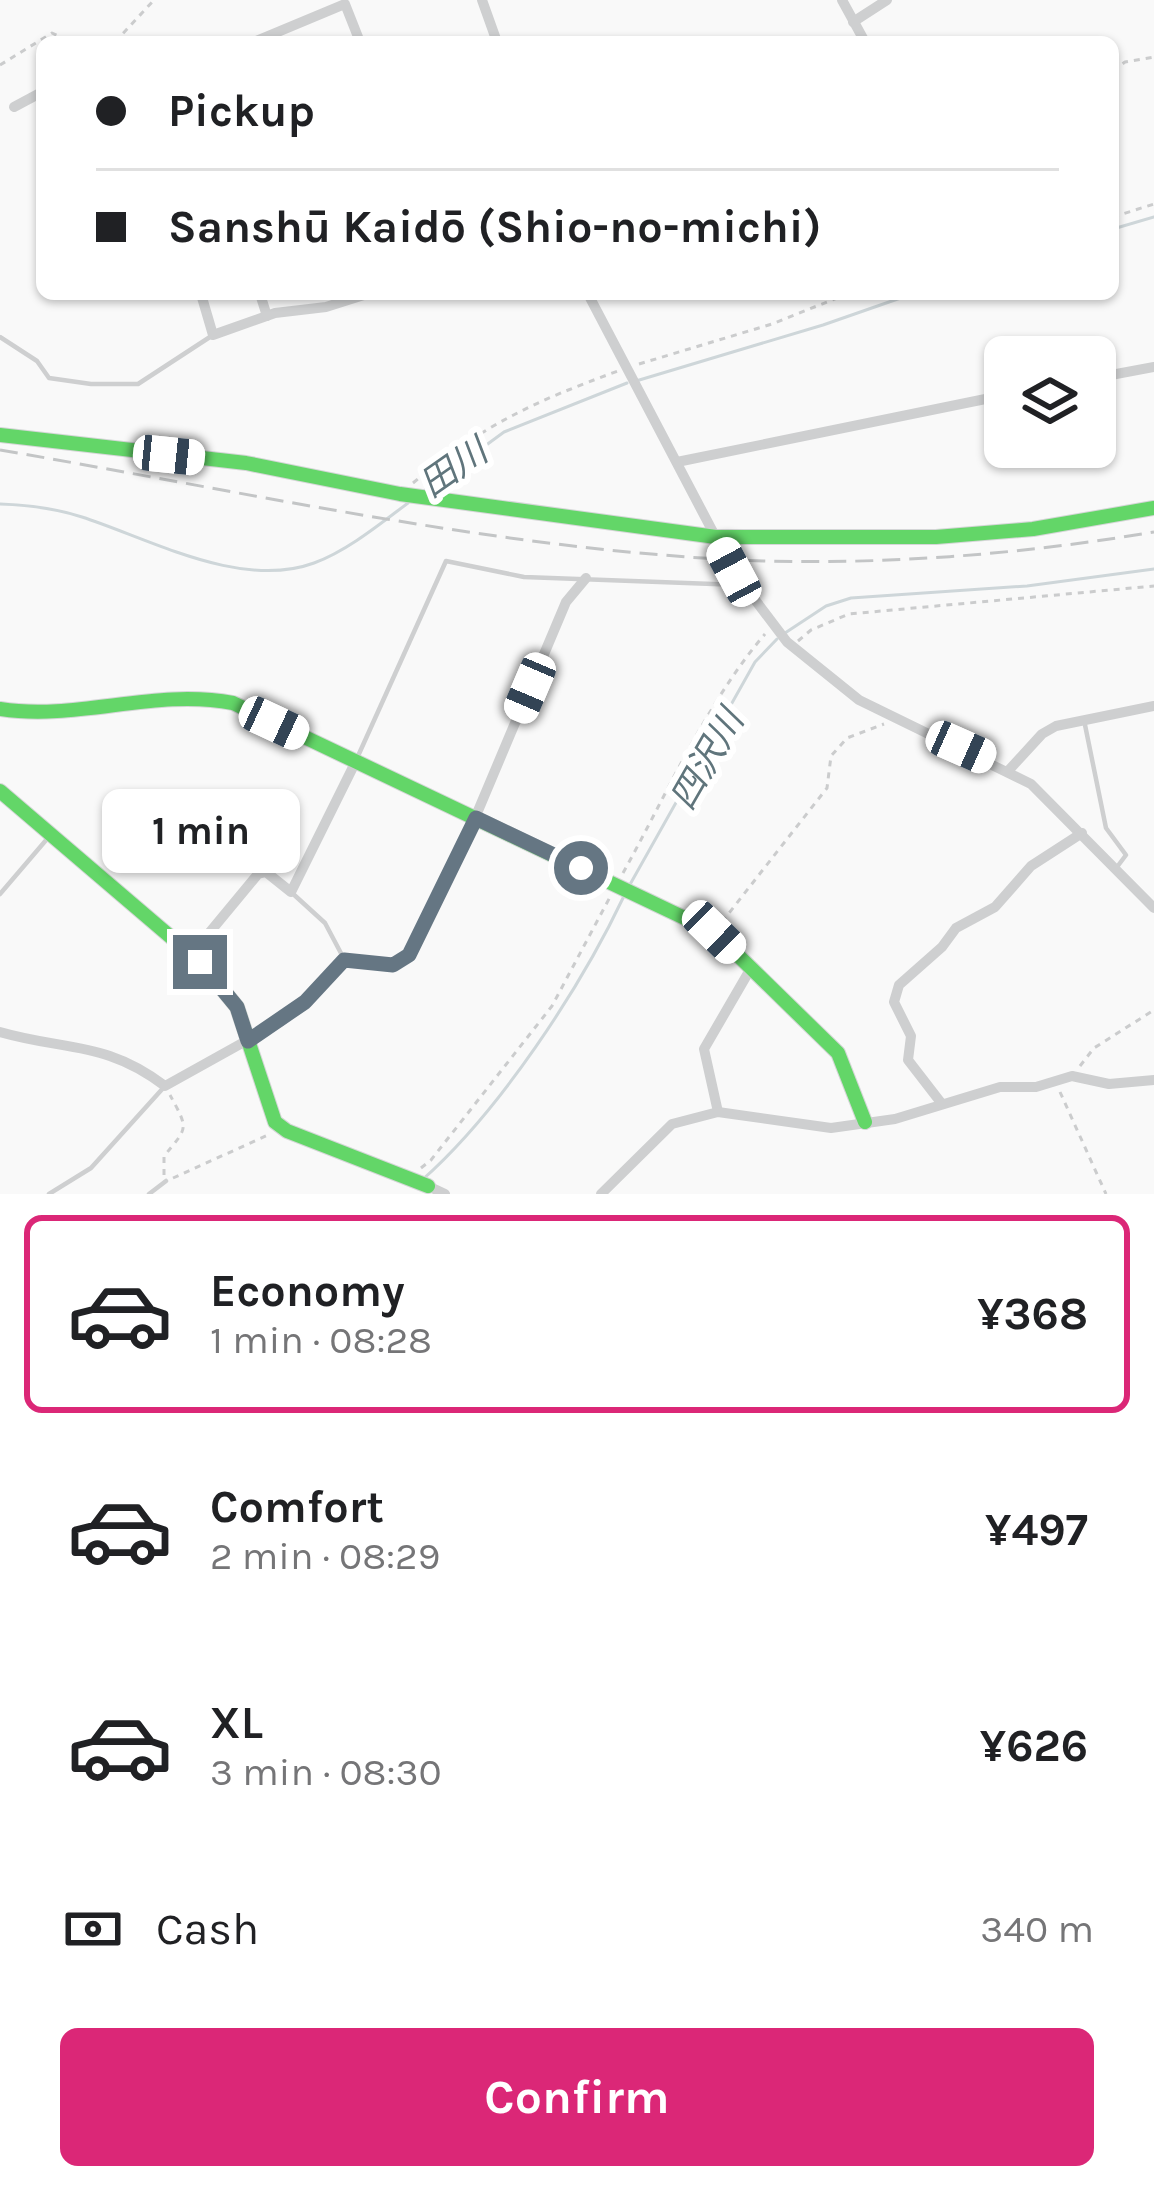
<!DOCTYPE html>
<meta charset="utf-8">
<style>
:root{--surface:#fff;--page:#f2f2f2;--text:#202124;--muted:#757577;--line:#e0e0e0;--accent:#db2777}
body{margin:0;font-family:Karla,"Noto Sans JP",sans-serif;background:var(--page);color:var(--text);height:100vh;display:flex;flex-direction:column;font-size:45px;white-space:nowrap}
*{box-sizing:border-box;margin:0}
p{font-size:39px;color:var(--muted)}
.icon{flex:none;width:66px;height:66px;fill:none;stroke:currentColor;stroke-width:2;stroke-linecap:round;stroke-linejoin:round}
.map{position:relative;height:1194px;overflow:hidden}
.details{display:flex;flex-direction:column;background:var(--surface);flex:1}
.details>*{flex:none}
.guide{position:absolute;left:36px;top:36px;width:1083px;height:264px;border-radius:18px;box-shadow:0 3px 9px #0004;display:grid;align-content:center;height:264px;padding:0 60px;background:var(--surface)}
.controls{position:absolute;left:984px;top:336px;display:grid;gap:24px}
.controls a{display:grid;place-items:center;width:132px;height:132px;border-radius:18px;background:var(--surface);box-shadow:0 3px 9px #0004;font-size:60px}
.end{position:absolute;width:54px;height:54px;margin:-27px;border:15px solid #657683;background:#fff;box-shadow:0 0 0 6px #fff}
.from{border-radius:50%}
.bubble{position:absolute;height:84px;border-radius:18px;background:var(--surface);box-shadow:0 3px 9px #0004;font-size:39px;font-weight:700;line-height:84px;text-align:center}
.car{position:absolute;width:36px;height:72px;margin:-36px -18px;border-radius:15px;box-shadow:0 0 9px 3px #0007;background:linear-gradient(#fff 24%,#345 0 40%,#fff 0 76%,#345 0 86%,#fff 0)}
.guide b{display:flex;align-items:center;gap:42px;height:114px;font-size:45px}
.guide b+b{border-top:3px solid var(--line)}
.guide i{width:30px;height:30px;background:var(--text)}
ul{padding:21px 0 0;list-style:none}
li{display:flex;align-items:center;gap:36px;height:198px;margin:0 24px 18px;padding:0 36px;border:6px solid transparent;border-radius:18px}
li div{flex:1}
li b{display:block;font-size:45px}
li em{font-style:normal;font-weight:700}
li.active{border-color:var(--accent)}
li>.icon{width:108px;height:108px;stroke-width:1.5}
.pay{display:flex;align-items:center;gap:30px;height:132px;padding:0 60px;font-size:45px}
.pay p{margin-inline-start:auto}
.button{display:flex;gap:24px;margin-top:auto;padding:24px 60px}
.button a{flex:1;height:138px;border-radius:18px;background:var(--accent);color:#fff;font-size:48px;font-weight:700;line-height:138px;text-align:center}
.map>svg:first-child{display:block}
.lines{fill:none;stroke-linecap:round;stroke-linejoin:round}
.stream{stroke:#ced6d9;stroke-width:3}
.fast-casing{stroke:#d5d6d7;stroke-width:16}
.path{stroke:#cbcccd;stroke-width:3;stroke-dasharray:6 6;stroke-linecap:butt}
.lane{stroke:#cecfd0;stroke-width:4.5}
.street{stroke:#cecfd0;stroke-width:10}
.fast{stroke:#63d668;stroke-width:14}
.rail{stroke:#c3c5c6;stroke-width:3;stroke-dasharray:18 9;stroke-linecap:butt}
.route{stroke:#657683;stroke-width:15}
.labels{text-anchor:middle;stroke-width:12;stroke-linejoin:round;paint-order:stroke}
.water-label{font-size:36px;font-style:italic;fill:#60757c;stroke:#fff}
</style>
<div class="map">
<svg width="1154" height="1194" viewBox="0 0 1154 1194">
<rect width="100%" height="100%" fill="#f9f9f9"/>
<g class="lines">
<g class="stream">
<polyline points="1113,229 1154,217"/>
<polyline points="636,381 823,325 912,294"/>
<polyline points="425,490 504,432 627,383"/>
<path d="M0 504C28 505 55 508 82 517 150 539 241 590 314 563 347 551 380 524 408 503"/>
<polyline points="785,633 826,606 851,598 1027,586 1154,569"/>
<polyline points="628,888 755,662 777,639"/>
<path d="M422 1180C499 1112 580 989 624 896"/>
</g>
<g class="fast-casing">
<g id="fast">
<polyline points="0,435 246,463 400,494 716,537 936,537 1033,529 1154,508"/>
<path d="M0 709C79 721 154 688 233 703L714 932 838 1053 865 1122"/>
<polyline points="0,791 200,962 237,1007 275,1122 287,1131 428,1186"/>
</g>
</g>
<g class="path">
<polyline points="115,42 154,0"/>
<polyline points="0,65 52,33 70,42"/>
<polyline points="1113,71 1125,62 1154,57"/>
<polyline points="1113,217 1154,204"/>
<polyline points="639,364 772,324 847,294"/>
<path d="M413 483C483 425 533 402 618 371"/>
<polyline points="798,641 811,630 849,614 1154,586"/>
<path d="M623 873C667 794 706 703 765 634"/>
<polyline points="722,922 827,788 831,756 847,738 884,724"/>
<polyline points="1080,1066 1094,1048 1154,1010"/>
<polyline points="1060,1092 1106,1194"/>
<polyline points="421,1168 431,1160 552,1006 610,897"/>
<path d="M164 1175V1156C188 1127 189 1130 170 1095"/>
<polyline points="173,1178 268,1135"/>
</g>
<g class="lane">
<polyline points="0,337 37,361 49,378 91,384 138,384 213,335"/>
<polyline points="1084,720 1106,828 1126,855 1117,867"/>
<polyline points="358,756 446,561 524,577 740,585"/>
<polyline points="291,892 325,923 343,957"/>
<polyline points="0,894 47,839"/>
<polyline points="49,1194 91,1168 165,1086"/>
<polyline points="149,1194 166,1181"/>
</g>
<g class="street">
<polyline points="482,0 497,42"/>
<polyline points="842,0 865,42"/>
<polyline points="853,22 887,0"/>
<polyline points="254,42 345,4 360,42"/>
<polyline points="14,107 42,92"/>
<polyline points="201,294 213,335 275,313 326,307 367,294"/>
<polyline points="260,294 267,316"/>
<polyline points="588,294 734,572 787,642 859,700 1031,784 1154,908"/>
<polyline points="1095,378 1154,367"/>
<polyline points="677,462 1005,395"/>
<polyline points="1009,770 1042,734 1056,726 1154,706"/>
<polyline points="185,951 205,938 258,874 266,872 291,892 356,761"/>
<path d="M0 1032C66 1051 106 1041 165 1086L280 1022 305 1002 344 960 393 965 409 955 475 818 566 602 586 578"/>
<polyline points="942,1104 908,1060 911,1036 894,1002 899,985 942,947 956,928 995,907 1031,866 1082,833"/>
<polyline points="718,1112 704,1049 751,968"/>
<polyline points="428,1186 445,1194"/>
<polyline points="601,1194 672,1124 718,1112 831,1128 895,1119 1000,1087 1036,1087 1072,1076 1109,1084 1154,1080"/>
</g>
<use href="#fast" class="fast"/>
<path class="rail" d="M0 450C242 491 492 548 737 560 876 566 1017 555 1154 532"/>
</g>
<g class="lines">
<polyline class="route" points="200,962 237,1007 248,1041 305,1002 344,960 393,965 409,955 476,818 581,868"/>
</g>
<g class="labels">
<g class="water-label">
<text transform="translate(453 467) rotate(-35)" y="13">田川</text>
<text transform="translate(706 759) rotate(-60)" y="13">四沢川</text>
</g>
</g>
</svg>
<div class="controls">
<a><svg class="icon" aria-label="layers" viewBox="0 0 24 24"><path d="M12 4l9 5-9 5-9-5zM3 14l9 5 9-5"/></svg></a>
</div>
<i class="end from" style="left:581px;top:868px"></i>
<i class="end" style="left:200px;top:962px"></i>
<div class="bubble" style="left:102px;top:789px;width:198px">1 min</div>
<i class="car" style="left:169px;top:455px;rotate:96deg"></i>
<i class="car" style="left:734px;top:572px;rotate:332deg"></i>
<i class="car" style="left:530px;top:688px;rotate:203deg"></i>
<i class="car" style="left:274px;top:723px;rotate:115deg"></i>
<i class="car" style="left:961px;top:747px;rotate:114deg"></i>
<i class="car" style="left:714px;top:932px;rotate:134deg"></i>
<div class="guide">
<b><i class="from"></i>Pickup</b>
<b><i></i>Sanshū Kaidō (Shio-no-michi)</b>
</div>
</div>
<section class="details">
<ul>
<li class="active"><svg class="icon" aria-label="car" viewBox="0 0 24 24"><path d="M5 17H2v-5l4-1 3-4h7l3 4 3 1v5h-3M9 17h6M6 11h13"/><circle cx="7" cy="17" r="2"/><circle cx="17" cy="17" r="2"/></svg><div><b>Economy</b><p>1 min · 08:28</p></div><em>¥368</em></li>
<li><svg class="icon" aria-label="car" viewBox="0 0 24 24"><path d="M5 17H2v-5l4-1 3-4h7l3 4 3 1v5h-3M9 17h6M6 11h13"/><circle cx="7" cy="17" r="2"/><circle cx="17" cy="17" r="2"/></svg><div><b>Comfort</b><p>2 min · 08:29</p></div><em>¥497</em></li>
<li><svg class="icon" aria-label="car" viewBox="0 0 24 24"><path d="M5 17H2v-5l4-1 3-4h7l3 4 3 1v5h-3M9 17h6M6 11h13"/><circle cx="7" cy="17" r="2"/><circle cx="17" cy="17" r="2"/></svg><div><b>XL</b><p>3 min · 08:30</p></div><em>¥626</em></li>
</ul>
<div class="pay"><svg class="icon" aria-label="cash" viewBox="0 0 24 24"><path d="M3 7h18v10H3z"/><circle cx="12" cy="12" r="2"/></svg>Cash<p>340 m</p></div>
<div class="button"><a>Confirm</a></div>
</section>
